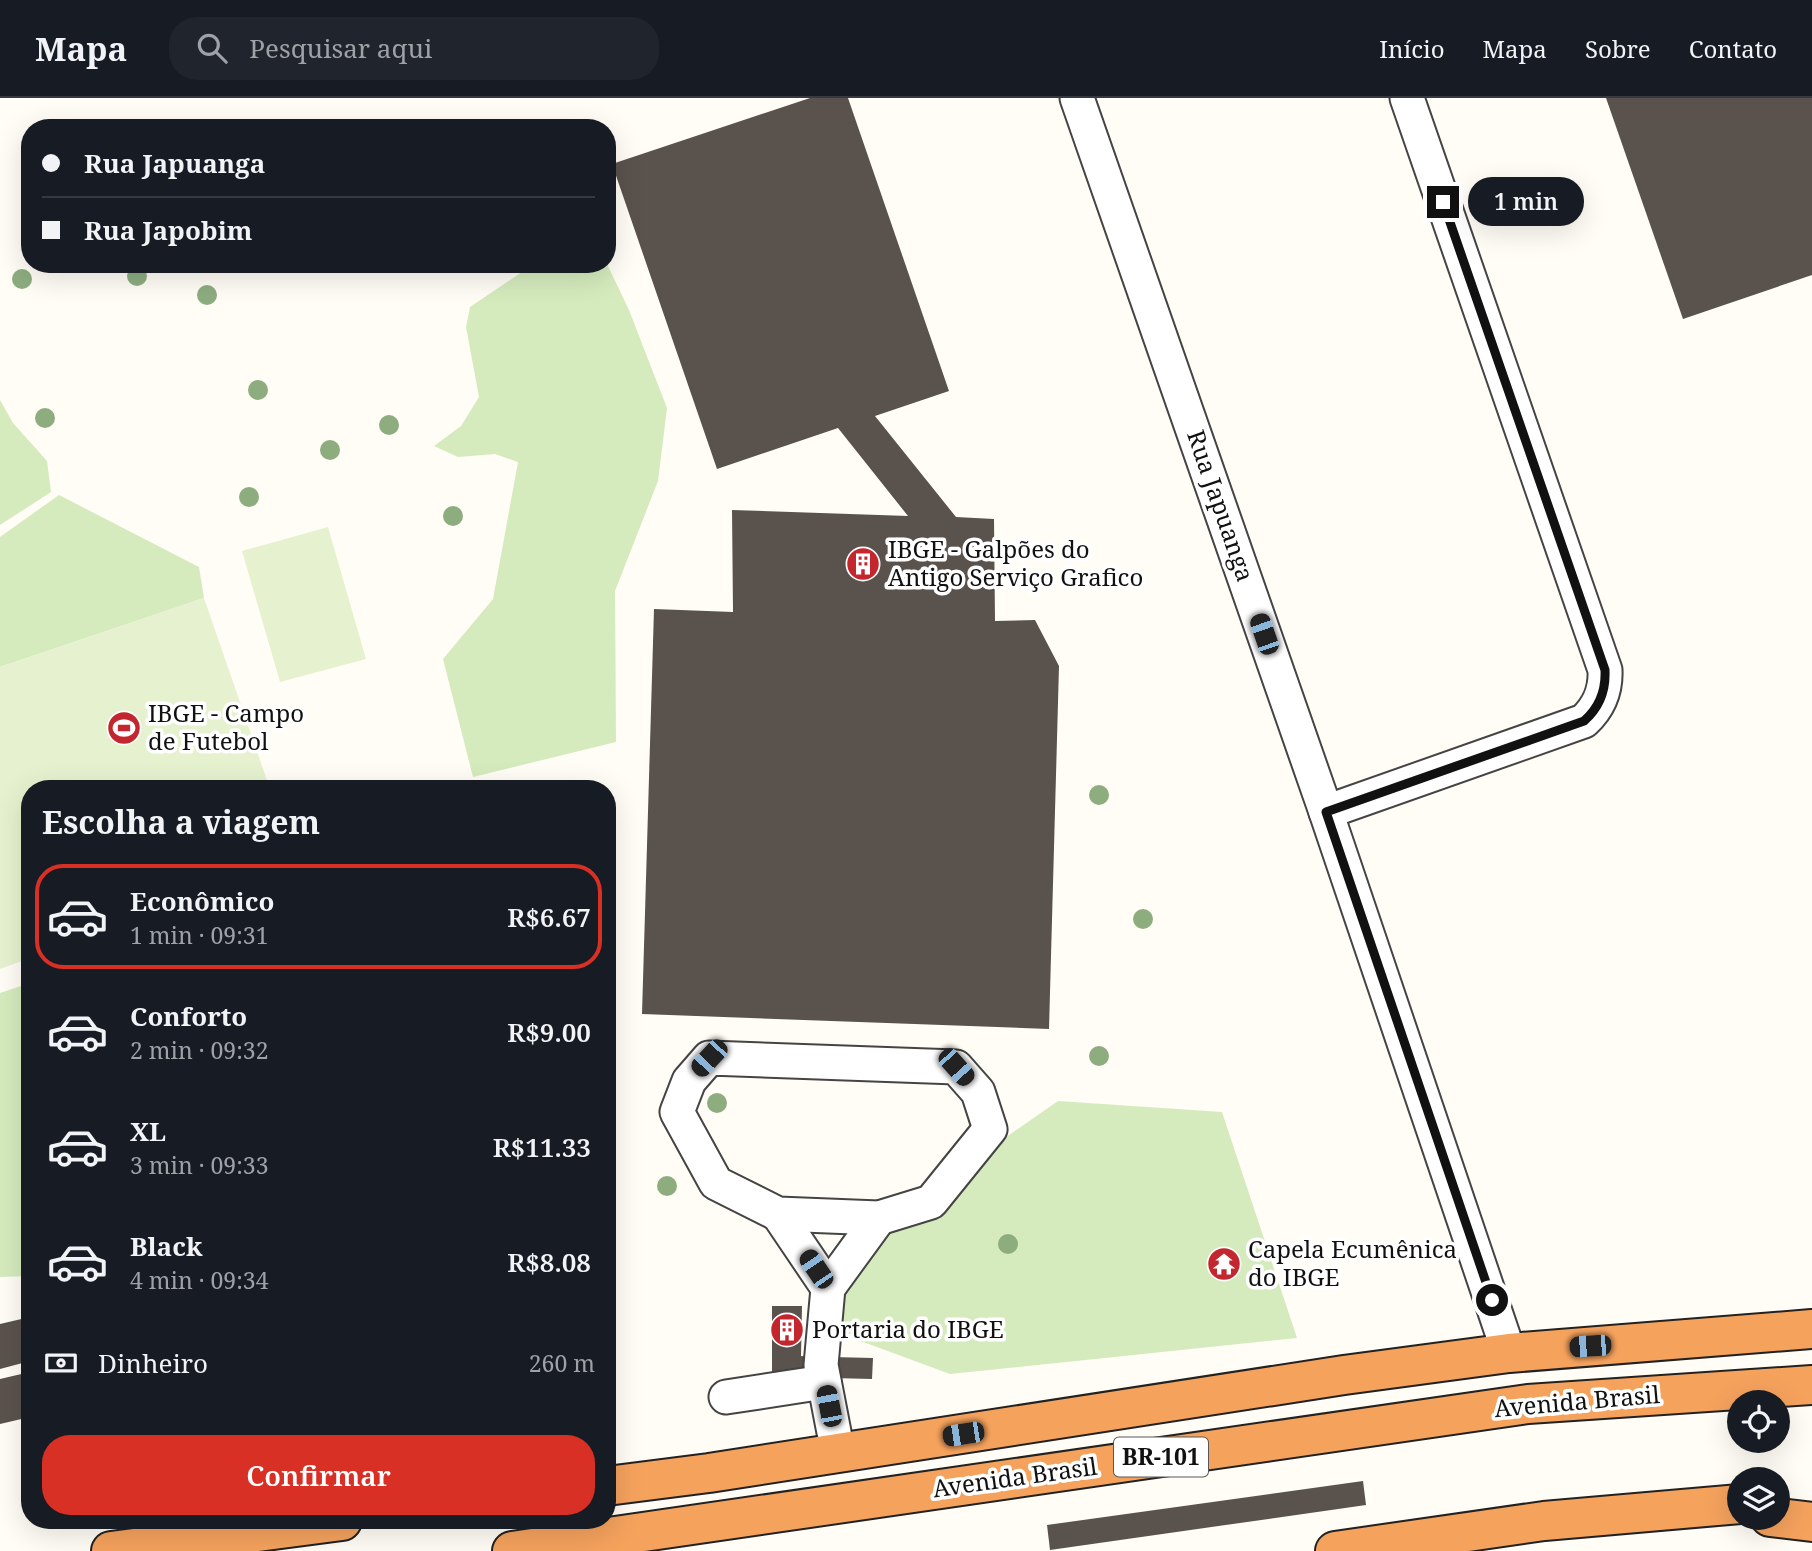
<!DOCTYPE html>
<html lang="pt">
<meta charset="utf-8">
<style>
:root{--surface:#171b24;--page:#20242c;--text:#f1f3f6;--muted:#9ea1a6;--line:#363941;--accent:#d93025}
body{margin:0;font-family:"Noto Serif",serif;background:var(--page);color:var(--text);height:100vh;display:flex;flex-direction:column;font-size:26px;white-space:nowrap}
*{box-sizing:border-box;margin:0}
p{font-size:23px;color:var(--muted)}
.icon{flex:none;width:38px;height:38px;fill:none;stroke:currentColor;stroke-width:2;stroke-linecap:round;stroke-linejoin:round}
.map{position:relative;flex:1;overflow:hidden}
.details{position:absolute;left:21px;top:682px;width:595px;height:749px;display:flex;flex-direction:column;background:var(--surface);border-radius:28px;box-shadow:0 7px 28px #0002}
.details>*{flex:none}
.top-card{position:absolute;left:21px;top:21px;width:595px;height:154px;border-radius:28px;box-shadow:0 7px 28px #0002;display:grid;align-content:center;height:154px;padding:0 21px;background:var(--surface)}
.tools{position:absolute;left:1727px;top:1292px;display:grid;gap:14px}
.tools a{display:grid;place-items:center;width:63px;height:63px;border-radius:50%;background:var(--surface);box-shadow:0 7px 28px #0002;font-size:35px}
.end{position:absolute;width:32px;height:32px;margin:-16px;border:9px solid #111;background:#fff;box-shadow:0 0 0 4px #fff}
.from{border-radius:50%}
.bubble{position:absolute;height:49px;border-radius:24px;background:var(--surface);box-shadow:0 7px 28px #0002;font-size:23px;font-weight:600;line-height:49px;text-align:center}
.car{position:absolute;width:21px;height:42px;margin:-21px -10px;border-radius:9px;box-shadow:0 0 5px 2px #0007;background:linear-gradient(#222 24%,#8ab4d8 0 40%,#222 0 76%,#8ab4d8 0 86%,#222 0)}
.top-card b{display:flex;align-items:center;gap:24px;height:66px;font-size:26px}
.top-card b+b{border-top:2px solid var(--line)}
.top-card i{width:18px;height:18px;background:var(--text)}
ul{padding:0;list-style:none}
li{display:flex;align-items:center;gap:21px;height:105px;margin:0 14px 10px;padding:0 7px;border:4px solid transparent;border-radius:28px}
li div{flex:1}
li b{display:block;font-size:26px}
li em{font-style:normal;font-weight:600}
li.active{border-color:var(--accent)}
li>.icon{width:63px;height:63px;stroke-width:1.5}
h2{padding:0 21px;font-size:32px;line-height:84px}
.pay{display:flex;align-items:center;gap:18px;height:77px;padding:0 21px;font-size:26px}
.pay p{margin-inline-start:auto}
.primary-button{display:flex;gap:14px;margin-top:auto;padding:14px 21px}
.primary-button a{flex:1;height:80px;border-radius:28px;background:var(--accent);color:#fff;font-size:28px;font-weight:600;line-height:80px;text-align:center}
header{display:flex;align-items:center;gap:42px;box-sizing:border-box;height:98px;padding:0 35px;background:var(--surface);border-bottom:2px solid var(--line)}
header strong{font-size:33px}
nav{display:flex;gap:38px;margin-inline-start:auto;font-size:24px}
.search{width:490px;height:63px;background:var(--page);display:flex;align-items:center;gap:18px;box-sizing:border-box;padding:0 24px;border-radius:28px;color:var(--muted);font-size:26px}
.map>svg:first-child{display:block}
.green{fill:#d5ebbd}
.pitch{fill:#e6f2cf}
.building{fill:#5a524d}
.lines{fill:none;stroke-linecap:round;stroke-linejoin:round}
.minor-casing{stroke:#444;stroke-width:37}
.highway-casing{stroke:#222;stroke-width:42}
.minor{stroke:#fff;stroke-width:33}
.highway{stroke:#f5a25d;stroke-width:38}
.tree{fill:#8dad7f}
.route{stroke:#111;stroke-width:9}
.labels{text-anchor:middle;stroke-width:7;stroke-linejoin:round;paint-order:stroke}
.shield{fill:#fff;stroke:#585858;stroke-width:2}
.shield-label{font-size:23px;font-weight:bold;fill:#111}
.street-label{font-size:24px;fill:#111;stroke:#fff}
.poi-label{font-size:24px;fill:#111;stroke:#fff;text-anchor:start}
</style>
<header>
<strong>Mapa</strong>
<div class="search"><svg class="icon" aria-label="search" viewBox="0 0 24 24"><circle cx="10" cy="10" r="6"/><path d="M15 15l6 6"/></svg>Pesquisar aqui</div>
<nav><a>Início</a><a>Mapa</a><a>Sobre</a><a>Contato</a></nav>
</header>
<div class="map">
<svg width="1812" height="1453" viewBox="0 0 1812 1453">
<rect width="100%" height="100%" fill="#fffdf5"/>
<g class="green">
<polygon points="522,166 607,166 629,212 667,310 658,383 615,493 616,644 473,679 443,561 493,501 518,364 495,356 458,359 434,348 461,328 479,299 466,229 470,209 522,174"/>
<polygon points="0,302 13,325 47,363 51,394 0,427"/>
<polygon points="59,397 199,469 204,500 0,569 0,439"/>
<polygon points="30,885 30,1178 0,1179 0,895"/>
<polygon points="1058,1003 1222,1014 1297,1240 950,1276 847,1238 825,1214 850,1176 927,1094"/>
</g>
<g class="pitch">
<polygon points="328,429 366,561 280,584 242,453"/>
<polygon points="204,500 270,691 30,691 30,860 0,871 0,569"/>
</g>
<g class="building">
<polygon points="810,0 848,0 949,293 875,318 956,419 994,421 995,523 1035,522 1059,568 1049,931 642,916 654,511 733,514 732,412 908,418 838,330 717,371 612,66"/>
<polygon points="1606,0 1812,0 1812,177 1683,221"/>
<polygon points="772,1208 802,1208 801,1258 813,1259 812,1280 772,1279"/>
<polygon points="30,1219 30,1263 0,1271 0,1226"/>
<polygon points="832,1259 873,1260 872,1281 832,1280"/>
<polygon points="30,1274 30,1319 0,1326 0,1281"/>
<polygon points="1363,1383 1366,1407 1050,1452 1047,1427"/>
</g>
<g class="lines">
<g class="minor-casing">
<g id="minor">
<polyline points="1077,0 1326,714 1509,1255"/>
<path d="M1326 714 1584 623C1599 609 1606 593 1605 572L1407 0"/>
<polygon points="709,960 956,969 978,994 990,1031 931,1104 879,1120 778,1116 716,1085 677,1014 689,983"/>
<polyline points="778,1116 828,1190"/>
<polyline points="726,1299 824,1284"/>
<polyline points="838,1355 821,1267 828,1190 879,1120"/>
</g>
</g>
<g class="highway-casing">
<g id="highway">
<polyline points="607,1388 709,1375 1344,1277 1509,1255 1812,1231"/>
<polyline points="1770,1419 1812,1424"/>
<polyline points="111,1453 342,1423"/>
<polyline points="512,1453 1528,1306 1812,1287"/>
<polyline points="1335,1453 1544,1423 1740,1406"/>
</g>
</g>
<use href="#minor" class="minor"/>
<use href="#highway" class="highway"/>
</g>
<g class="tree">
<circle cx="137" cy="178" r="10"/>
<circle cx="22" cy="181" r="10"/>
<circle cx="207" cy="197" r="10"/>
<circle cx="258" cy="292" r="10"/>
<circle cx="45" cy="320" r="10"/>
<circle cx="389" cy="327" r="10"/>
<circle cx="330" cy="352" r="10"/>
<circle cx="249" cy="399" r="10"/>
<circle cx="453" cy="418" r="10"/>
<circle cx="1099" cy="697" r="10"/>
<circle cx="1143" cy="821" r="10"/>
<circle cx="1099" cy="958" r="10"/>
<circle cx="717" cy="1005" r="10"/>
<circle cx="667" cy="1088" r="10"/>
<circle cx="1008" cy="1146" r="10"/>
</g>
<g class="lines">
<path class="route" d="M1443 104 1605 572C1606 593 1599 610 1584 623L1326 714 1492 1202"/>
</g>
<defs>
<g id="building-disc" transform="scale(1.75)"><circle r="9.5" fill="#c4262e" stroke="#fff"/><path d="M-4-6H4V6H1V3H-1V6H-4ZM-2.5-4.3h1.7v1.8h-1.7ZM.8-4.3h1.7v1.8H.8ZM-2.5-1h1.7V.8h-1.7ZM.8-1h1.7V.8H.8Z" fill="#fff"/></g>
<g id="stadium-disc" transform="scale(1.75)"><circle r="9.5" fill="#c4262e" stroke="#fff"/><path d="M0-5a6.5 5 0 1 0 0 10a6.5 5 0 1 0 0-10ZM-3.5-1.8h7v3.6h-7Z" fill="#fff"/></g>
<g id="temple-disc" transform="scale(1.75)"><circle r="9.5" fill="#c4262e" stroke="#fff"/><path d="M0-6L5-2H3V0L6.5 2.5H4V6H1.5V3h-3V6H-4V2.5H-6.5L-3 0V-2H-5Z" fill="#fff"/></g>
</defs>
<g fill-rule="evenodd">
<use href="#building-disc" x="863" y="466"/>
<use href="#stadium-disc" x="124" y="630"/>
<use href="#temple-disc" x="1224" y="1166"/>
<use href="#building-disc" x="787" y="1232"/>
</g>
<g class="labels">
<rect class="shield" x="1114" y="1339.5" width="94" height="39" rx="5"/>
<g class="shield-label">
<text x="1161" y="1367">BR-101</text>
</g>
<g class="street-label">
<text transform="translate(1220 408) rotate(71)" y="8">Rua Japuanga</text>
<text transform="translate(1577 1304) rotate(-5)" y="8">Avenida Brasil</text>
<text transform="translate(1015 1380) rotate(-8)" y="8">Avenida Brasil</text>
</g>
<g class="poi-label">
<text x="888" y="460">IBGE - Galpões do<tspan x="888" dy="28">Antigo Serviço Grafico</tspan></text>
<text x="148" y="624">IBGE - Campo<tspan x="148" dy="28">de Futebol</tspan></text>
<text x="1248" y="1160">Capela Ecumênica<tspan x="1248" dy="28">do IBGE</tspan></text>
<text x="812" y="1240">Portaria do IBGE</text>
</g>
</g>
</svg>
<div class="tools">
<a><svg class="icon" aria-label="locate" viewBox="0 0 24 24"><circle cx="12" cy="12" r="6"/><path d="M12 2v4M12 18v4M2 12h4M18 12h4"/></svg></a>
<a><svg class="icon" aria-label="layers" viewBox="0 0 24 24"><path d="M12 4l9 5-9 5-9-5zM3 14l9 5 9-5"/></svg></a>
</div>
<i class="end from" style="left:1492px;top:1202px"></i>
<i class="end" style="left:1443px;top:104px"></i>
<div class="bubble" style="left:1468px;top:79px;width:116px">1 min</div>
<i class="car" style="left:1264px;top:536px;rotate:341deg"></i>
<i class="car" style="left:709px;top:960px;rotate:223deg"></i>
<i class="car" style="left:956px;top:969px;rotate:138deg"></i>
<i class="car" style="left:816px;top:1171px;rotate:326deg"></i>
<i class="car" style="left:1590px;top:1248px;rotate:266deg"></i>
<i class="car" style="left:829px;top:1308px;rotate:349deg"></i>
<i class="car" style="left:963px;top:1336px;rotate:261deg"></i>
<div class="top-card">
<b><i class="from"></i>Rua Japuanga</b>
<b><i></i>Rua Japobim</b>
</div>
<section class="details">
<h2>Escolha a viagem</h2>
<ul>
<li class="active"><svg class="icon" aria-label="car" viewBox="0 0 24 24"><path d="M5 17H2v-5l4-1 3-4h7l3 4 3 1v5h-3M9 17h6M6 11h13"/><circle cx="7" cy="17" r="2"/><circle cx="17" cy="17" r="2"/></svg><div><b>Econômico</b><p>1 min · 09:31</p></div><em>R$6.67</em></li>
<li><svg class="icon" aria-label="car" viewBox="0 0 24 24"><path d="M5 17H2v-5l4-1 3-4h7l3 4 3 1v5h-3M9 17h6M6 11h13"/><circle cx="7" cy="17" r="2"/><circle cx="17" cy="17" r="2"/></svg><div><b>Conforto</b><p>2 min · 09:32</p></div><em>R$9.00</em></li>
<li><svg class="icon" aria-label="car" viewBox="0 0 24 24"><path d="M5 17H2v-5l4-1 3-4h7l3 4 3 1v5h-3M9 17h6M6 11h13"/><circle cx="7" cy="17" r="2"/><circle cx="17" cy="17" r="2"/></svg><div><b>XL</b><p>3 min · 09:33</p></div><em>R$11.33</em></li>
<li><svg class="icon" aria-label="car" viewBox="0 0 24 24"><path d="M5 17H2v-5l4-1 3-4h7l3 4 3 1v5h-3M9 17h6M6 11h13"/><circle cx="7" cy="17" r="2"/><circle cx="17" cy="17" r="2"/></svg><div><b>Black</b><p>4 min · 09:34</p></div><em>R$8.08</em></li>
</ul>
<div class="pay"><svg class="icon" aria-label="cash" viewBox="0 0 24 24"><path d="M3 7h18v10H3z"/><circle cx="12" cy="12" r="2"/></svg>Dinheiro<p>260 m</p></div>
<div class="primary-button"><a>Confirmar</a></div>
</section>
</div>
